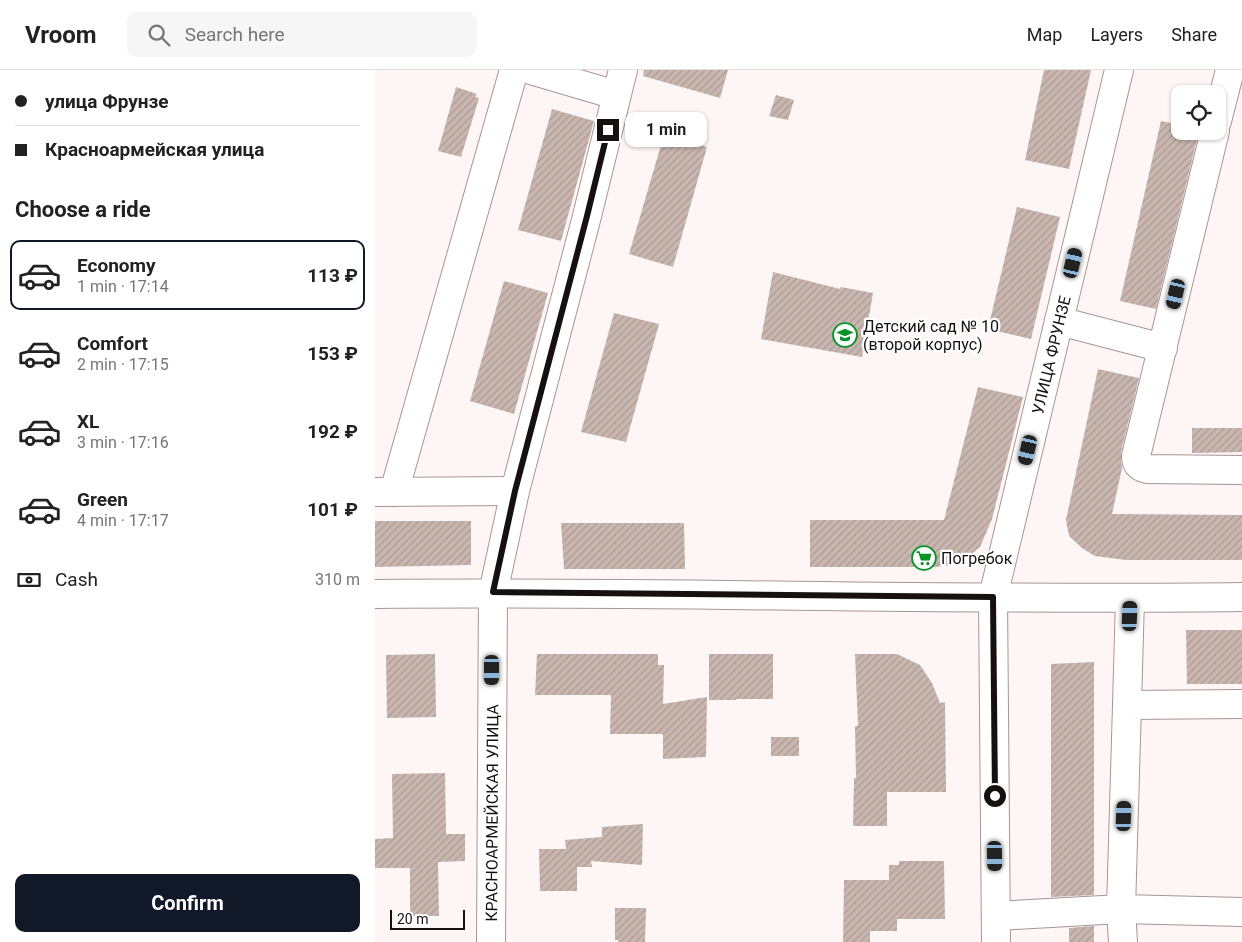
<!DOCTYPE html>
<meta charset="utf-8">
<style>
:root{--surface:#fff;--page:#f6f6f6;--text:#222;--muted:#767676;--line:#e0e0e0;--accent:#111827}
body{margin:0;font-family:Roboto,sans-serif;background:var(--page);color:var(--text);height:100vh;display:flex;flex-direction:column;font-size:19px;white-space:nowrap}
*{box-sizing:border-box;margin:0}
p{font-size:16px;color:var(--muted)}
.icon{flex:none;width:28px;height:28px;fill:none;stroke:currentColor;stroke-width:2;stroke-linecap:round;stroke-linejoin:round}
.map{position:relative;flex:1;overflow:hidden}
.panel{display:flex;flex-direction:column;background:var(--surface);width:375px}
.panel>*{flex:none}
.guide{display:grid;align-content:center;height:110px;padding:0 15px;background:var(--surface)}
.tools{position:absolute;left:796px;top:15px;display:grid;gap:10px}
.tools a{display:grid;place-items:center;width:55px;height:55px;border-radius:10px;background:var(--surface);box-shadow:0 1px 4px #0004;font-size:25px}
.scale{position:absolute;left:15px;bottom:12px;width:75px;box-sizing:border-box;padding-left:5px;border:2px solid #171010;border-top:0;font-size:14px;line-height:18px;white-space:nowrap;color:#171010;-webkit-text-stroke:4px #fff;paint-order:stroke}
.end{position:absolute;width:22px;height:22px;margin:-11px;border:6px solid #171010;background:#fff;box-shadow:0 0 0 2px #fff}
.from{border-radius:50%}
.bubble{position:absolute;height:35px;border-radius:10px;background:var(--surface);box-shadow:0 1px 4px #0004;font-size:16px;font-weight:700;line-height:35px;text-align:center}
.car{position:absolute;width:15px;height:30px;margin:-15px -8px;border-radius:6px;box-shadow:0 0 4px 1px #0007;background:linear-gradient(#222 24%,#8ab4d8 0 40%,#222 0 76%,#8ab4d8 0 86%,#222 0)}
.guide b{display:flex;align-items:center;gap:18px;height:48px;font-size:19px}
.guide b+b{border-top:1px solid var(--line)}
.guide i{width:12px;height:12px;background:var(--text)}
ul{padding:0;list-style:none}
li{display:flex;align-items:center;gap:15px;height:70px;margin:0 10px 8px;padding:0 5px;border:2px solid transparent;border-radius:10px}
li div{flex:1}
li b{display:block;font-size:19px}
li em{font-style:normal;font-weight:700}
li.on{border-color:var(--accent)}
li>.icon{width:45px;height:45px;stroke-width:1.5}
h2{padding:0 15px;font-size:22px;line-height:60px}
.pay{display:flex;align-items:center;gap:12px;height:55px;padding:0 15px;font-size:19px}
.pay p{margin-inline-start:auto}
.cta{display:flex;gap:10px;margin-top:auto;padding:10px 15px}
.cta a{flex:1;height:58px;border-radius:10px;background:var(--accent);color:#fff;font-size:20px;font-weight:700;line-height:58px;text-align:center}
header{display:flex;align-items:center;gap:30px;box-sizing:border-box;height:70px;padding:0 25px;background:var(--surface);border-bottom:1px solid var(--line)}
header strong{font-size:24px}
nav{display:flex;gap:28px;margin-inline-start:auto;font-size:18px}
.search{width:350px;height:45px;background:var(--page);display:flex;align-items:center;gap:12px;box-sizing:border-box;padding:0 18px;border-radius:10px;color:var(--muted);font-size:19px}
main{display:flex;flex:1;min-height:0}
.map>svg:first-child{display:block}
.building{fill:url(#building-hatch)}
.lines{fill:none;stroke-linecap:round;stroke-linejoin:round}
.minor-casing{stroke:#a89595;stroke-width:30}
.minor{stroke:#fff;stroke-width:28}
.route{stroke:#171010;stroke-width:6}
.labels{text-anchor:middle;stroke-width:4.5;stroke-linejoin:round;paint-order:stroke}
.poi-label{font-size:16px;fill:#171010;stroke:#fff;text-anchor:start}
.street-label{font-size:16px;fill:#171010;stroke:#fff}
</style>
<header>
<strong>Vroom</strong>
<div class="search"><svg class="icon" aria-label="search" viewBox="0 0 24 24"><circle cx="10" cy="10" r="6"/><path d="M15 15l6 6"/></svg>Search here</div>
<nav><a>Map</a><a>Layers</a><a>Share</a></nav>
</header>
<main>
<section class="panel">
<div class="guide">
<b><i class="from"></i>улица Фрунзе</b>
<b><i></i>Красноармейская улица</b>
</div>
<h2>Choose a ride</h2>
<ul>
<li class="on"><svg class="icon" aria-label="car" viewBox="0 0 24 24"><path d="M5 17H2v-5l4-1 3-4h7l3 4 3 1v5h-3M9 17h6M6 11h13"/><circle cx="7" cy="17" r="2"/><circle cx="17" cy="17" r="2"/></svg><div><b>Economy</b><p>1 min · 17:14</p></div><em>113 ₽</em></li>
<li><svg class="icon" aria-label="car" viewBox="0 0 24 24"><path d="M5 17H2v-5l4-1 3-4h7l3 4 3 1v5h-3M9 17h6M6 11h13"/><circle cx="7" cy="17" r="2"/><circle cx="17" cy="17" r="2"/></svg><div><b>Comfort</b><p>2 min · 17:15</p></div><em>153 ₽</em></li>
<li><svg class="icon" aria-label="car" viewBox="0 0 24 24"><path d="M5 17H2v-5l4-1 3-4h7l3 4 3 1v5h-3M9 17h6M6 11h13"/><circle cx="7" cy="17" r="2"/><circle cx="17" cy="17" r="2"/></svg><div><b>XL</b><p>3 min · 17:16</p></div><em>192 ₽</em></li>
<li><svg class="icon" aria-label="car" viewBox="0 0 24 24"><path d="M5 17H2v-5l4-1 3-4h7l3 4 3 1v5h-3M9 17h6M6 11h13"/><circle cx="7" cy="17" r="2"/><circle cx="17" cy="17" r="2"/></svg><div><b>Green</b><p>4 min · 17:17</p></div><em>101 ₽</em></li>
</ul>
<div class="pay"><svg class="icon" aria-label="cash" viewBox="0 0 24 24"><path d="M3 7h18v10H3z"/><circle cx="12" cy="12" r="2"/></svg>Cash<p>310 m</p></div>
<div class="cta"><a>Confirm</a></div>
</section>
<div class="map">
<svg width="867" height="872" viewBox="0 0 867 872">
<defs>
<pattern id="building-hatch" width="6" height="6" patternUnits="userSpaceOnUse" patternTransform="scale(1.25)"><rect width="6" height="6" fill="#c8b6af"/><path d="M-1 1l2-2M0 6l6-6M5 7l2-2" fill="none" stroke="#ab9b96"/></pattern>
</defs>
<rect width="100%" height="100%" fill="#fef6f5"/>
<g class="building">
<polygon points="269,0 353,0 345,28 268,6"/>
<polygon points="669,0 716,0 694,99 650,90"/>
<polygon points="81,17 102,24 100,27 104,28 86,87 63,81"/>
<polygon points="401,25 419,30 413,50 394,46"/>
<polygon points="177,39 219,51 186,171 143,160"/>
<polygon points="786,51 805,55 805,61 824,61 781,239 745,231"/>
<polygon points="289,65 332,77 298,197 254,184"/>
<polygon points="642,137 685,147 656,269 613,259"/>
<polygon points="398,202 465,219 466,217 498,223 487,287 386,269"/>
<polygon points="129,211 173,223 139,344 95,331"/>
<polygon points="239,243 284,254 251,372 206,362"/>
<polygon points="723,299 764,308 746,382 746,390 747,398 737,444 867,445 867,490 751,490 720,486 707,478 694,466 691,450"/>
<polygon points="603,317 648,327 617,449 605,477 584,494 560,497 435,497 435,450 569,450"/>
<polygon points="817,358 867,358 867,382 817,383"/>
<polygon points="0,451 96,451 96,495 0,497"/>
<polygon points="186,453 309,453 310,499 189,499"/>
<polygon points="811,560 867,560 867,614 812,614"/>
<polygon points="60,584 61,647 12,648 11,585"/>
<polygon points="162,584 283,584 283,595 289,595 288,634 332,627 331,687 288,689 288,664 235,664 236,625 160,625"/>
<polygon points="334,584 398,584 398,629 361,629 361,630 334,630"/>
<polygon points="480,584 522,584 545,595 557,613 565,633 570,632 571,722 512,722 512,756 478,756 479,708 481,708 480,656 483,656"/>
<polygon points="719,592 719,825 676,827 676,594"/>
<rect x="396" y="667" width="28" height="19"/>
<polygon points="70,703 71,764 90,764 90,791 63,792 64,846 35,846 35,798 0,798 0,769 18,768 17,704"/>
<polygon points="268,754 267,795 216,791 217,797 202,797 202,821 165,821 164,779 191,779 190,770 227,767 227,757"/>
<polygon points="524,791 569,791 570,849 522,849 522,861 495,861 495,872 468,872 469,810 514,810 514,795 524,795"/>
<polygon points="240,838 271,838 270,872 243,872 243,870 240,870"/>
<polygon points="719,856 719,872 694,872 694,858"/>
</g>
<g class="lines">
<g class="minor-casing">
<g id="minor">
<polyline points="156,0 241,25"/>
<polyline points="842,51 855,0"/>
<path d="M840 61 761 386C761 394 764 397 772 399L867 400"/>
<polyline points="684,251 788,278"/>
<polyline points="1,422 140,421"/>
<polyline points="19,422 139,0"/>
<path d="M0 524C289 521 578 531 867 527"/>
<polyline points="752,635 755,528"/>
<polyline points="621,846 746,839 867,842"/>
<path id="s1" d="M116 872 118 523 140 421 212 146 248 0"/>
<path id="s2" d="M621 872 618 527 744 0"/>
<polyline points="748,872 746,839 752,635 867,634"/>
</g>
</g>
<use href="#minor" class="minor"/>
</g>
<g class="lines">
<polyline class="route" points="233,60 212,146 140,421 118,522 618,527 620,726"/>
</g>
<defs>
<g id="school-ring" transform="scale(1.25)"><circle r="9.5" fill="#fff" stroke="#079327" stroke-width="1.5"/><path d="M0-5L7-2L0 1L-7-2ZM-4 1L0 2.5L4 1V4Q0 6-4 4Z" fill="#079327"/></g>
<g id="supermarket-ring" transform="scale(1.25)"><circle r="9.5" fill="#fff" stroke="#079327" stroke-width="1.5"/><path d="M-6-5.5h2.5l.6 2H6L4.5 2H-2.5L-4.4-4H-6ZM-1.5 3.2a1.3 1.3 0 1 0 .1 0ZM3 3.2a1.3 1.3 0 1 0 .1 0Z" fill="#079327"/></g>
</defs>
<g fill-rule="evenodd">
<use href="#school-ring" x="470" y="265"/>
<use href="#supermarket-ring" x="549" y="488"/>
</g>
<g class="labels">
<g class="poi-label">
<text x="488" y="262">Детский сад № 10<tspan x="488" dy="18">(второй корпус)</tspan></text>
<text x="566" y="494">Погребок</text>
</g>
<g class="street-label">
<text dy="6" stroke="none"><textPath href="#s2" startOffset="594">УЛИЦА ФРУНЗЕ</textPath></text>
<text dy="6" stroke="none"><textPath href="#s1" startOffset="129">КРАСНОАРМЕЙСКАЯ УЛИЦА</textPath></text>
</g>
</g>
</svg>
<div class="tools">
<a><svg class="icon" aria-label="locate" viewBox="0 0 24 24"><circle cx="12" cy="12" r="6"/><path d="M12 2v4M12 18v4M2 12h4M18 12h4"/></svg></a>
</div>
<div class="scale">20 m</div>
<i class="end from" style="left:620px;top:726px"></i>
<i class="end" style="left:233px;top:60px"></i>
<div class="bubble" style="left:250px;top:42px;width:82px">1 min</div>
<i class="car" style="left:698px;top:193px;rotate:13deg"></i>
<i class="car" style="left:801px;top:224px;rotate:193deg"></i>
<i class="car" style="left:653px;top:380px;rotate:193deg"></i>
<i class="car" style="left:755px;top:546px;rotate:2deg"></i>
<i class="car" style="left:117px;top:600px;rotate:180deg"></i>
<i class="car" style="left:749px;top:746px;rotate:2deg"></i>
<i class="car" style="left:620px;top:786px;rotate:179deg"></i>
</div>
</main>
